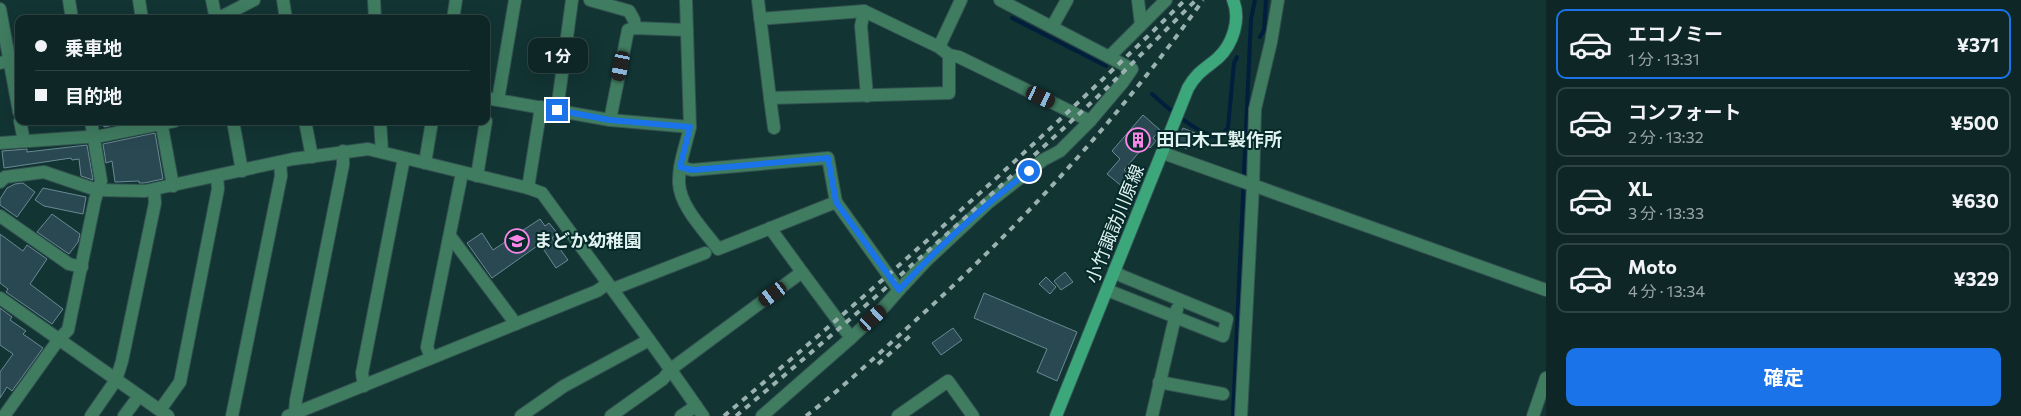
<!DOCTYPE html>
<html lang="ja">
<meta charset="utf-8">
<style>
:root{--surface:#0e2726;--page:#1c3332;--text:#f1f3f6;--muted:#9ba5a7;--line:#2e4443;--accent:#1a73e8}
body{margin:0;font-family:Commissioner,"Noto Sans JP",sans-serif;background:var(--page);color:var(--text);height:100vh;display:flex;flex-direction:column;font-size:19px;white-space:nowrap}
*{box-sizing:border-box;margin:0}
p{font-size:16px;color:var(--muted)}
.icon{flex:none;width:28px;height:28px;fill:none;stroke:currentColor;stroke-width:2;stroke-linecap:round;stroke-linejoin:round}
.map{position:relative;flex:1;overflow:hidden}
.side{display:flex;flex-direction:column;background:var(--surface);width:475px}
.side>*{flex:none}
.hud{position:absolute;left:15px;top:15px;width:475px;height:110px;border-radius:10px;box-shadow:0 5px 20px #0002,0 0 0 1px var(--line);display:grid;align-content:center;height:110px;padding:0 20px;background:var(--surface)}
.end{position:absolute;width:22px;height:22px;margin:-11px;border:6px solid #1a73e8;background:#fff;box-shadow:0 0 0 2px #fff}
.from{border-radius:50%}
.bubble{position:absolute;height:35px;border-radius:10px;background:var(--surface);box-shadow:0 5px 20px #0002,0 0 0 1px var(--line);font-size:16px;font-weight:700;line-height:35px;text-align:center}
.car{position:absolute;width:15px;height:30px;margin:-15px -8px;border-radius:6px;box-shadow:0 0 4px 1px #0007;background:linear-gradient(#222 24%,#8ab4d8 0 40%,#222 0 76%,#8ab4d8 0 86%,#222 0)}
.hud b{display:flex;align-items:center;gap:18px;height:48px;font-size:19px}
.hud b+b{border-top:1px solid var(--line)}
.hud i{width:12px;height:12px;background:var(--text)}
ul{padding:9px 0 0;list-style:none}
li{display:flex;align-items:center;gap:15px;height:70px;margin:0 10px 8px;padding:0 10px;border:2px solid var(--line);border-radius:10px}
li div{flex:1}
li b{display:block;font-size:19px}
li em{font-style:normal;font-weight:700}
li.selected{border-color:var(--accent)}
li>.icon{width:45px;height:45px;stroke-width:1.5}
.cta{display:flex;gap:10px;margin-top:auto;padding:10px 20px}
.cta a{flex:1;height:58px;border-radius:10px;background:var(--accent);color:#fff;font-size:20px;font-weight:700;line-height:58px;text-align:center}
main{display:flex;flex:1;min-height:0}
.map>svg:first-child{display:block}
.lines{fill:none;stroke-linecap:round;stroke-linejoin:round}
.stream{stroke:#001f3c;stroke-width:4}
.building{fill:#2a4852;stroke:#698a94}
.minor-casing{stroke:#335251;stroke-width:14}
.tertiary-casing{stroke:#335251;stroke-width:14}
.secondary-casing{stroke:#335251;stroke-width:14}
.minor{stroke:#3f7c60;stroke-width:12}
.tertiary{stroke:#3f7c60;stroke-width:12}
.secondary{stroke:#3da77c;stroke-width:12}
.rail{stroke:#99b2b0;stroke-width:4;stroke-dasharray:6 6;stroke-linecap:butt}
.route{stroke:#1a73e8;stroke-width:6}
.labels{text-anchor:middle;stroke-width:4;stroke-linejoin:round;paint-order:stroke}
.poi-label{font-size:18px;font-weight:bold;fill:#dff2f0;stroke:#062a29;text-anchor:start}
.street-label{font-size:18px;fill:#dff2f0;stroke:#062a29}
</style>
<main>
<div class="map">
<svg width="1546" height="416" viewBox="0 0 1546 416">
<rect width="100%" height="100%" fill="#123433"/>
<g class="lines">
<g class="stream">
<polyline points="1012,18 1106,66"/>
<polyline points="1260,37 1264,30 1266,0"/>
<path d="M1152 94C1163 104 1205 141 1220 136L1228 128 1234 63 1237 57"/>
<polyline points="1233,416 1251,19 1255,0"/>
</g>
</g>
<g class="building">
<polygon points="1143,115 1160,130 1153,138 1156,141 1150,148 1146,144 1124,170 1133,177 1124,188 1107,174 1120,159 1112,151"/>
<polygon points="103,121 133,121 104,127"/>
<polygon points="1183,128 1195,133 1187,149 1176,143"/>
<polygon points="155,133 163,179 144,183 139,183 139,181 115,182 112,161 106,163 103,144"/>
<polygon points="87,145 93,180 81,176 79,159 72,160 71,158 4,168 2,151 27,149 27,152"/>
<polygon points="23,183 35,192 17,217 0,205 0,199 7,188 15,184"/>
<polygon points="43,188 86,197 83,214 44,206 35,200"/>
<polygon points="52,214 80,234 78,242 69,254 37,232"/>
<polygon points="540,219 545,226 549,223 558,234 552,238 568,260 556,268 540,244 492,278 467,243 482,233 493,250"/>
<polygon points="0,234 23,251 27,245 47,259 30,284 63,309 52,324 6,292 8,289 0,283"/>
<polygon points="1065,272 1073,282 1061,290 1054,281"/>
<polygon points="1046,277 1056,287 1050,294 1039,284"/>
<polygon points="984,293 1077,332 1057,381 1037,372 1047,349 974,318"/>
<polygon points="0,308 12,317 10,320 26,331 23,334 43,348 12,391 7,387 0,398 0,372 13,354 0,345"/>
<polygon points="953,328 962,340 941,355 932,343"/>
</g>
<g class="lines">
<g class="minor-casing">
<g id="minor">
<polyline points="69,0 72,19"/>
<polyline points="139,0 142,19"/>
<polyline points="212,0 216,19"/>
<polyline points="283,0 286,19"/>
<polyline points="374,0 375,19"/>
<polyline points="686,0 690,127"/>
<polyline points="758,0 770,98 949,93 949,55 939,47 864,11 760,19"/>
<polyline points="1000,0 1109,57 1166,0"/>
<polyline points="1138,0 1141,25"/>
<polyline points="0,9 19,112"/>
<polyline points="864,11 861,26 867,96"/>
<polyline points="453,19 456,0"/>
<polyline points="1052,27 1067,0"/>
<polyline points="939,47 961,0"/>
<polyline points="949,55 959,57 1090,121"/>
<path d="M486 98 610 120 690 127C686 145 678 165 679 183 680 207 705 231 718 249L836 202 899 290 884 307 851 338 802 272 671 369 663 379 611 416"/>
<polyline points="770,98 774,128"/>
<polyline points="498,100 515,0"/>
<polyline points="557,110 572,0"/>
<polyline points="610,120 628,30 635,28 687,30"/>
<polyline points="20,121 24,141"/>
<polyline points="161,121 173,186"/>
<polyline points="233,121 242,171"/>
<polyline points="305,121 312,157"/>
<polyline points="380,121 382,152"/>
<polyline points="0,143 101,136 175,121"/>
<polyline points="1163,153 1546,290"/>
<polyline points="425,163 432,121"/>
<polyline points="680,167 692,170 828,158 836,202"/>
<polyline points="477,176 486,121"/>
<path d="M0 182 5 177 44 172 97 190 145 191 293 159 368 149 528 188 542 193C596 268 651 340 703 416"/>
<polyline points="528,188 541,107"/>
<polyline points="0,216 69,264 82,267"/>
<polyline points="770,228 802,272"/>
<polyline points="450,236 516,324"/>
<polyline points="613,289 705,253"/>
<polyline points="899,290 927,260 988,203 1043,160 1060,151 1090,121 1123,82 1132,69 1109,57"/>
<polyline points="1107,290 1223,336 1227,319 1122,276 1114,271"/>
<polyline points="0,298 168,416"/>
<polyline points="431,358 427,347 462,173"/>
<polyline points="1159,382 1223,394"/>
<polyline points="364,386 362,373 404,158"/>
<polyline points="160,410 180,382 218,189 217,176"/>
<polyline points="295,413 296,400 343,165 343,151"/>
<polyline points="4,416 59,339 68,330 95,200 101,181 91,121"/>
<polyline points="91,416 116,380 122,361 155,203 154,190"/>
<polyline points="124,416 139,396"/>
<polyline points="232,416 281,176 280,162"/>
<polyline points="288,416 597,291 607,284"/>
<polyline points="521,416 564,386 649,340"/>
<polyline points="681,416 696,406"/>
<polyline points="762,416 851,338"/>
<polyline points="898,416 948,381 973,416"/>
<polyline points="1152,416 1177,309"/>
<polyline points="1241,416 1253,186 1255,109 1271,42 1278,0"/>
<polyline points="1533,416 1546,378"/>
</g>
</g>
<g class="tertiary-casing">
<g id="tertiary">
<polyline points="590,0 629,11 634,20 635,28"/>
<polyline points="217,19 254,0"/>
<polyline points="0,63 19,59"/>
</g>
</g>
<g class="secondary-casing">
<path id="secondary" d="M1056 416 1188 88C1197 72 1205 69 1218 58 1233 44 1241 19 1233 0"/>
</g>
<use href="#minor" class="minor"/>
<use href="#tertiary" class="tertiary"/>
<use href="#secondary" class="secondary"/>
<g class="rail">
<polyline points="878,364 912,334"/>
<path d="M724 416C882 283 1037 145 1185 0"/>
<path d="M736 416C858 314 977 209 1093 101 1128 68 1162 34 1196 0"/>
<path d="M806 416C841 389 873 359 906 329 1017 230 1117 121 1203 0"/>
</g>
</g>
<g class="lines">
<path class="route" d="M557 110 610 120 690 127 680 167 692 170 828 158 836 202 899 290C939 246 982 207 1029 171"/>
</g>
<defs>
<g id="building-ring" transform="scale(1.25)"><circle r="9.5" fill="#062a29" stroke="#fa87e7" stroke-width="1.5"/><path d="M-4-6H4V6H1V3H-1V6H-4ZM-2.5-4.3h1.7v1.8h-1.7ZM.8-4.3h1.7v1.8H.8ZM-2.5-1h1.7V.8h-1.7ZM.8-1h1.7V.8H.8Z" fill="#fa87e7"/></g>
<g id="school-ring" transform="scale(1.25)"><circle r="9.5" fill="#062a29" stroke="#fa87e7" stroke-width="1.5"/><path d="M0-5L7-2L0 1L-7-2ZM-4 1L0 2.5L4 1V4Q0 6-4 4Z" fill="#fa87e7"/></g>
</defs>
<g fill-rule="evenodd">
<use href="#building-ring" x="1138" y="140"/>
<use href="#school-ring" x="517" y="241"/>
</g>
<g class="labels">
<g class="poi-label">
<text x="1156" y="146">田口木工製作所</text>
<text x="534" y="247">まどか幼稚園</text>
</g>
<g class="street-label">
<text transform="translate(1115 224) rotate(-68)" y="6">小竹諏訪川原線</text>
</g>
</g>
</svg>
<i class="end from" style="left:1029px;top:171px"></i>
<i class="end" style="left:557px;top:110px"></i>
<div class="bubble" style="left:528px;top:38px;width:60px">1 分</div>
<i class="car" style="left:621px;top:66px;rotate:191deg"></i>
<i class="car" style="left:1041px;top:97px;rotate:116deg"></i>
<i class="car" style="left:773px;top:294px;rotate:234deg"></i>
<i class="car" style="left:873px;top:318px;rotate:48deg"></i>
<div class="hud">
<b><i class="from"></i>乗車地</b>
<b><i></i>目的地</b>
</div>
</div>
<section class="side">
<ul>
<li class="selected"><svg class="icon" aria-label="car" viewBox="0 0 24 24"><path d="M5 17H2v-5l4-1 3-4h7l3 4 3 1v5h-3M9 17h6M6 11h13"/><circle cx="7" cy="17" r="2"/><circle cx="17" cy="17" r="2"/></svg><div><b>エコノミー</b><p>1 分 · 13:31</p></div><em>¥371</em></li>
<li><svg class="icon" aria-label="car" viewBox="0 0 24 24"><path d="M5 17H2v-5l4-1 3-4h7l3 4 3 1v5h-3M9 17h6M6 11h13"/><circle cx="7" cy="17" r="2"/><circle cx="17" cy="17" r="2"/></svg><div><b>コンフォート</b><p>2 分 · 13:32</p></div><em>¥500</em></li>
<li><svg class="icon" aria-label="car" viewBox="0 0 24 24"><path d="M5 17H2v-5l4-1 3-4h7l3 4 3 1v5h-3M9 17h6M6 11h13"/><circle cx="7" cy="17" r="2"/><circle cx="17" cy="17" r="2"/></svg><div><b>XL</b><p>3 分 · 13:33</p></div><em>¥630</em></li>
<li><svg class="icon" aria-label="car" viewBox="0 0 24 24"><path d="M5 17H2v-5l4-1 3-4h7l3 4 3 1v5h-3M9 17h6M6 11h13"/><circle cx="7" cy="17" r="2"/><circle cx="17" cy="17" r="2"/></svg><div><b>Moto</b><p>4 分 · 13:34</p></div><em>¥329</em></li>
</ul>
<div class="cta"><a>確定</a></div>
</section>
</main>
